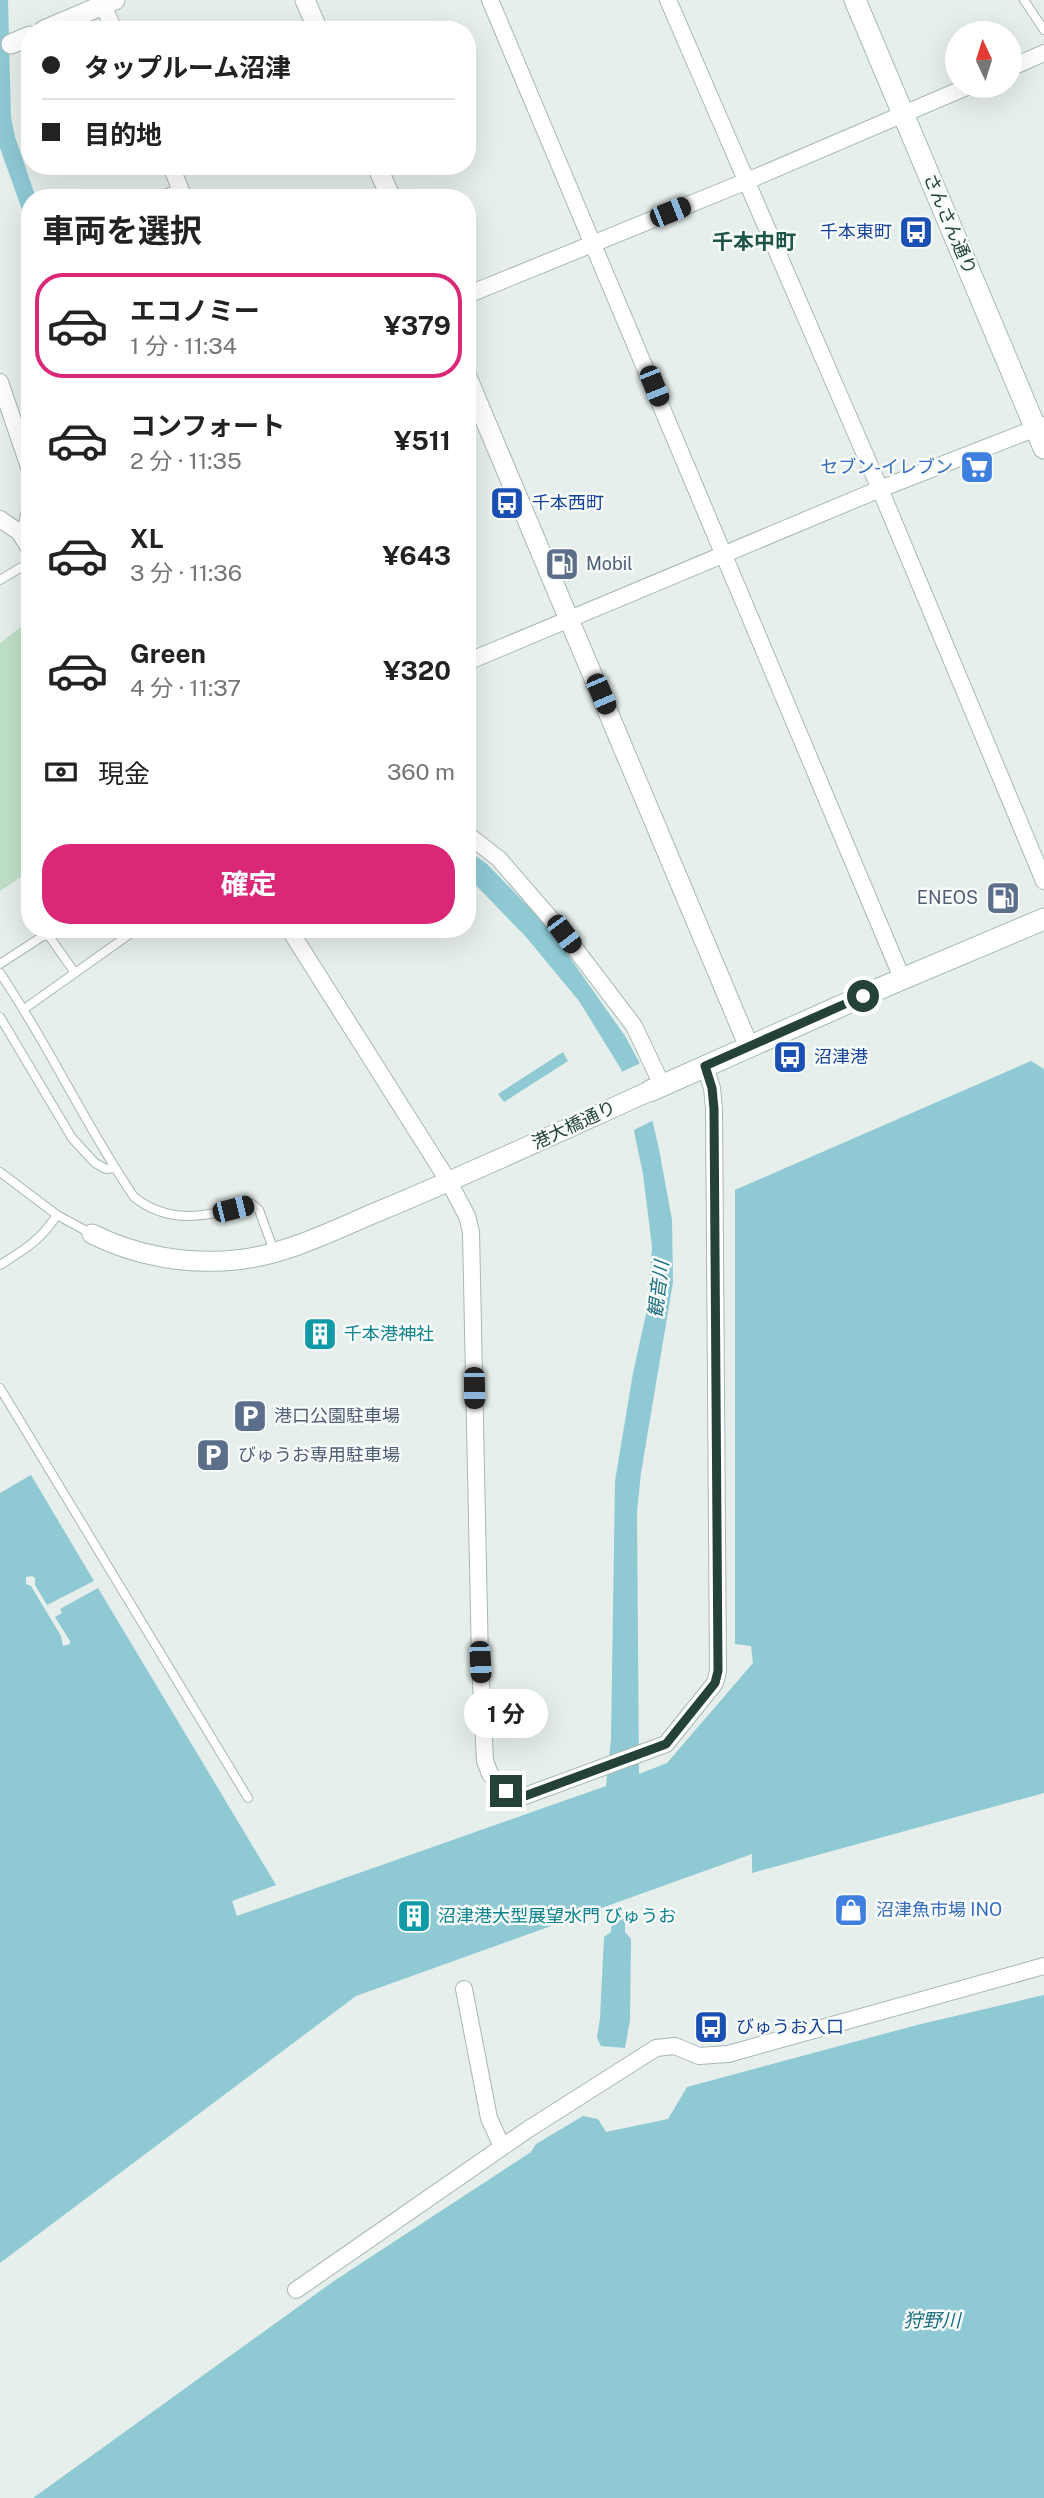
<!DOCTYPE html>
<html lang="ja">
<meta charset="utf-8">
<style>
:root{--surface:#fff;--page:#f2f2f2;--text:#222;--muted:#767676;--line:#e0e0e0;--accent:#db2777}
body{margin:0;font-family:"Public Sans","Noto Sans JP",sans-serif;background:var(--page);color:var(--text);height:100vh;display:flex;flex-direction:column;font-size:26px;white-space:nowrap}
*{box-sizing:border-box;margin:0}
p{font-size:23px;color:var(--muted)}
.icon{flex:none;width:38px;height:38px;fill:none;stroke:currentColor;stroke-width:2;stroke-linecap:round;stroke-linejoin:round}
.map{position:relative;flex:1;overflow:hidden}
.side{position:absolute;left:21px;top:189px;width:455px;height:749px;display:flex;flex-direction:column;background:var(--surface);border-radius:28px;box-shadow:0 7px 28px #0002}
.side>*{flex:none}
.guide{position:absolute;left:21px;top:21px;width:455px;height:154px;border-radius:28px;box-shadow:0 7px 28px #0002;display:grid;align-content:center;height:154px;padding:0 21px;background:var(--surface)}
.needle{width:46px;rotate:356deg}
.buttons{position:absolute;left:945px;top:21px;display:grid;gap:14px}
.buttons a{display:grid;place-items:center;width:77px;height:77px;border-radius:50%;background:var(--surface);box-shadow:0 7px 28px #0002;font-size:35px}
.end{position:absolute;width:32px;height:32px;margin:-16px;border:9px solid #24423a;background:#fff;box-shadow:0 0 0 4px #fff}
.from{border-radius:50%}
.bubble{position:absolute;height:49px;border-radius:24px;background:var(--surface);box-shadow:0 7px 28px #0002;font-size:23px;font-weight:700;line-height:49px;text-align:center}
.car{position:absolute;width:21px;height:42px;margin:-21px -10px;border-radius:9px;box-shadow:0 0 5px 2px #0007;background:linear-gradient(#222 24%,#8ab4d8 0 40%,#222 0 76%,#8ab4d8 0 86%,#222 0)}
.guide b{display:flex;align-items:center;gap:24px;height:66px;font-size:26px}
.guide b+b{border-top:2px solid var(--line)}
.guide i{width:18px;height:18px;background:var(--text)}
ul{padding:0;list-style:none}
li{display:flex;align-items:center;gap:21px;height:105px;margin:0 14px 10px;padding:0 7px;border:4px solid transparent;border-radius:28px}
li div{flex:1}
li b{display:block;font-size:26px}
li em{font-style:normal;font-weight:700}
li.current{border-color:var(--accent)}
li>.icon{width:63px;height:63px;stroke-width:1.5}
h2{padding:0 21px;font-size:32px;line-height:84px}
.pay{display:flex;align-items:center;gap:18px;height:77px;padding:0 21px;font-size:26px}
.pay p{margin-inline-start:auto}
.primary-button{display:flex;gap:14px;margin-top:auto;padding:14px 21px}
.primary-button a{flex:1;height:80px;border-radius:28px;background:var(--accent);color:#fff;font-size:28px;font-weight:700;line-height:80px;text-align:center}
.map>svg:first-child{display:block}
.green{fill:#bfe0c8}
.water{fill:#8ec9d4}
.pier{fill:#e6efeb}
.lines{fill:none;stroke-linecap:round;stroke-linejoin:round}
.service-casing{stroke:#a8b8b2;stroke-width:10}
.minor-casing{stroke:#a8b8b2;stroke-width:18}
.tertiary-casing{stroke:#a8b8b2;stroke-width:21}
.secondary-casing{stroke:#a4bbb3;stroke-width:23}
.service{stroke:#fff;stroke-width:8}
.minor{stroke:#fff;stroke-width:16}
.tertiary{stroke:#fff;stroke-width:19}
.secondary{stroke:#fff;stroke-width:21}
.route{stroke:#24423a;stroke-width:9}
.labels{text-anchor:middle;stroke-width:5;stroke-linejoin:round;paint-order:stroke}
.street-label{font-size:18px;fill:#24423a;stroke:#f7fbf9}
.transit-label{font-size:18px;fill:#164399;stroke:#f7fbf9;text-anchor:start}
.shop-label{font-size:18px;fill:#366cbe;stroke:#f7fbf9;text-anchor:end}
.service-label{font-size:18px;fill:#4e5e75;stroke:#f7fbf9;text-anchor:start}
.culture-label{font-size:18px;fill:#0d838f;stroke:#f7fbf9;text-anchor:start}
.water-label{font-size:19px;font-style:italic;fill:#1c6f80;stroke:#f7fbf9}
.quarter-label{font-size:21px;font-weight:bold;fill:#1f5548;stroke:#f7fbf9}
</style>
<div class="map">
<svg width="1044" height="2498" viewBox="0 0 1044 2498">
<rect width="100%" height="100%" fill="#e6efeb"/>
<polygon class="green" points="30,620 30,871 0,891 0,643"/>
<g class="water">
<polygon points="0,0 8,0 11,117 15,137 36,198 30,198 30,232 0,148"/>
<polygon points="467,850 487,864 549,928 625,1036 639,1062 659,1149 672,1220 673,1282 641,1473 637,1512 639,1774 667,1763 753,1663 751,1646 735,1644 735,1190 1031,1061 1044,1069 1044,1793 752,1873 752,1854 356,1996 0,2263 0,1493 31,1475 94,1581 47,1605 35,1585 35,1578 32,1576 26,1577 26,1584 31,1586 61,1636 63,1646 70,1644 70,1641 55,1617 62,1613 60,1609 98,1588 276,1885 232,1901 237,1916 606,1786 611,1739 615,1481 633,1373 648,1305 652,1247 643,1174 621,1069 579,1001 526,937 467,876"/>
<polygon points="563,1052 568,1061 504,1102 498,1094"/>
<polygon points="612,1919 625,1919 625,1932 631,1939 630,2020 625,2048 601,2046 597,2038 600,2018 604,1937 611,1932"/>
<polygon points="1044,1995 1044,2498 33,2498 334,2281 531,2152 536,2144 583,2116 598,2119 606,2132 668,2119 687,2087 917,2025"/>
</g>
<polygon class="pier" points="643,1062 656,1119 632,1131 619,1073"/>
<g class="lines">
<g class="service-casing">
<g id="service">
<polyline points="1024,0 1044,30"/>
<polyline points="155,198 180,188"/>
<polyline points="0,580 30,562"/>
<polyline points="0,964 43,936 49,936 75,973"/>
<path d="M0 973C49 1045 85 1125 134 1197 172 1227 209 1215 252 1204L259 1210 274 1251"/>
<polyline points="24,1009 137,929"/>
<polyline points="0,1017 72,1138 95,1163 106,1169 115,1168"/>
<polyline points="0,1172 57,1215 92,1234"/>
<path d="M0 1265C25 1249 41 1240 57 1215"/>
<polyline points="0,1388 248,1798"/>
</g>
</g>
<g class="minor-casing">
<g id="minor">
<polyline points="490,0 902,978"/>
<polyline points="668,0 880,489 1044,881"/>
<polyline points="103,5 114,30"/>
<polyline points="1010,68 1044,53"/>
<polyline points="171,166 184,198"/>
<polyline points="467,295 747,181 969,86"/>
<polyline points="0,382 30,470"/>
<polyline points="0,519 19,532 30,549"/>
<polyline points="24,538 30,511"/>
<polyline points="467,662 880,489 1044,425"/>
<polyline points="467,834 499,859 564,934 634,1026 662,1085"/>
<polyline points="289,929 449,1182 467,1216 471,1232 480,1662 485,1761 490,1774 514,1800 666,1744 715,1683 718,1671 714,1109 712,1088 705,1066"/>
<polyline points="464,1989 489,2118 502,2147"/>
<polyline points="296,2290 527,2130 656,2048 675,2046 699,2056 728,2054 1044,1966"/>
</g>
</g>
<g class="tertiary-casing">
<g id="tertiary">
<polyline points="305,0 318,30"/>
<polyline points="44,30 115,0"/>
<polyline points="11,44 30,36"/>
<polyline points="377,166 391,198"/>
<polyline points="467,377 749,1047"/>
<path d="M92 1234C136 1256 187 1265 236 1260 285 1255 332 1231 377 1212 469 1174 559 1132 650 1091"/>
</g>
</g>
<g class="secondary-casing">
<g id="secondary">
<polyline points="855,0 1044,448"/>
<polyline points="650,1091 888,985 1044,919"/>
</g>
</g>
<use href="#service" class="service"/>
<use href="#minor" class="minor"/>
<use href="#tertiary" class="tertiary"/>
<use href="#secondary" class="secondary"/>
</g>
<g class="lines">
<polyline class="route" points="506,1791 514,1800 666,1744 715,1683 718,1671 714,1109 712,1088 705,1066 863,996"/>
</g>
<defs>
<g id="bus-square" transform="scale(1.75)"><rect x="-9" y="-9" width="18" height="18" rx="4" fill="#1a4fb4" stroke="#f7fbf9"/><path d="M-5-6H5V4H4V6H2V4H-2V6H-4V4H-5ZM-3.5-4V0h7V-4ZM-3.5 1.2v1.5H-2V1.2ZM2 1.2v1.5H3.5V1.2Z" fill="#fff"/></g>
<g id="supermarket-square" transform="scale(1.75)"><rect x="-9" y="-9" width="18" height="18" rx="4" fill="#3f7fe0" stroke="#f7fbf9"/><path d="M-6-5.5h2.5l.6 2H6L4.5 2H-2.5L-4.4-4H-6ZM-1.5 3.2a1.3 1.3 0 1 0 .1 0ZM3 3.2a1.3 1.3 0 1 0 .1 0Z" fill="#fff"/></g>
<g id="fuel-square" transform="scale(1.75)"><rect x="-9" y="-9" width="18" height="18" rx="4" fill="#5c6f8a" stroke="#f7fbf9"/><path d="M-5.5-6h7V0h2V4h1.3V-2.5L3-4.5l.8-.8L6-3V5H2.5V1h-1V6h-7ZM-4.2-4.7v3.2H.2V-4.7Z" fill="#fff"/></g>
<g id="building-square" transform="scale(1.75)"><rect x="-9" y="-9" width="18" height="18" rx="4" fill="#0f9aa8" stroke="#f7fbf9"/><path d="M-4-6H4V6H1V3H-1V6H-4ZM-2.5-4.3h1.7v1.8h-1.7ZM.8-4.3h1.7v1.8H.8ZM-2.5-1h1.7V.8h-1.7ZM.8-1h1.7V.8H.8Z" fill="#fff"/></g>
<g id="parking-square" transform="scale(1.75)"><rect x="-9" y="-9" width="18" height="18" rx="4" fill="#5c6f8a" stroke="#f7fbf9"/><path d="M-3.5-5.5H1a3.5 3.5 0 0 1 0 7H-1V5.5H-3.5ZM-1-3.4V-.6H.8a1.4 1.4 0 0 0 0-2.8Z" fill="#fff"/></g>
<g id="shop-square" transform="scale(1.75)"><rect x="-9" y="-9" width="18" height="18" rx="4" fill="#3f7fe0" stroke="#f7fbf9"/><path d="M-5-2.5h2.3a2.7 3.5 0 0 1 5.4 0H5L5.5 6h-11ZM-1.5-2.5h3a1.5 2.3 0 0 0-3 0Z" fill="#fff"/></g>
</defs>
<g fill-rule="evenodd">
<use href="#bus-square" x="916" y="232"/>
<use href="#supermarket-square" x="977" y="467"/>
<use href="#bus-square" x="507" y="503"/>
<use href="#fuel-square" x="562" y="564"/>
<use href="#fuel-square" x="1003" y="898"/>
<use href="#bus-square" x="790" y="1057"/>
<use href="#building-square" x="320" y="1334"/>
<use href="#parking-square" x="250" y="1416"/>
<use href="#parking-square" x="213" y="1455"/>
<use href="#shop-square" x="851" y="1910"/>
<use href="#building-square" x="414" y="1916"/>
<use href="#bus-square" x="711" y="2027"/>
</g>
<g class="labels">
<g class="street-label">
<text transform="translate(950 224) rotate(67)" y="6">さんさん通り</text>
<text transform="translate(574 1125) rotate(-25)" y="6">港大橋通り</text>
</g>
<g class="transit-label">
<text x="892" y="238" text-anchor="end">千本東町</text>
<text x="532" y="509">千本西町</text>
<text x="814" y="1063">沼津港</text>
<text x="736" y="2033">びゅうお入口</text>
</g>
<g class="shop-label">
<text x="953" y="473">セブン-イレブン</text>
<text x="876" y="1916" text-anchor="start">沼津魚市場 INO</text>
</g>
<g class="service-label">
<text x="586" y="570">Mobil</text>
<text x="978" y="904" text-anchor="end">ENEOS</text>
<text x="274" y="1422">港口公園駐車場</text>
<text x="238" y="1461">びゅうお専用駐車場</text>
</g>
<g class="culture-label">
<text x="344" y="1340">千本港神社</text>
<text x="438" y="1922">沼津港大型展望水門 びゅうお</text>
</g>
<g class="water-label">
<text transform="translate(658 1289) rotate(-83)" y="7">観音川</text>
<text x="932" y="2327">狩野川</text>
</g>
<g class="quarter-label">
<text x="754" y="249">千本中町</text>
</g>
</g>
</svg>
<div class="buttons">
<a><svg class="needle" viewBox="-14 -14 28 28"><path d="M0-13l5 13h-10z" fill="#e53935"/><path d="M0 13l5-13h-10z" fill="#767676"/></svg></a>
</div>
<i class="end from" style="left:863px;top:996px"></i>
<i class="end" style="left:506px;top:1791px"></i>
<div class="bubble" style="left:464px;top:1689px;width:84px">1 分</div>
<i class="car" style="left:670px;top:212px;rotate:68deg"></i>
<i class="car" style="left:654px;top:386px;rotate:158deg"></i>
<i class="car" style="left:601px;top:694px;rotate:157deg"></i>
<i class="car" style="left:564px;top:934px;rotate:143deg"></i>
<i class="car" style="left:233px;top:1209px;rotate:76deg"></i>
<i class="car" style="left:474px;top:1388px;rotate:179deg"></i>
<i class="car" style="left:480px;top:1662px;rotate:177deg"></i>
<div class="guide">
<b><i class="from"></i>タップルーム沼津</b>
<b><i></i>目的地</b>
</div>
<section class="side">
<h2>車両を選択</h2>
<ul>
<li class="current"><svg class="icon" aria-label="car" viewBox="0 0 24 24"><path d="M5 17H2v-5l4-1 3-4h7l3 4 3 1v5h-3M9 17h6M6 11h13"/><circle cx="7" cy="17" r="2"/><circle cx="17" cy="17" r="2"/></svg><div><b>エコノミー</b><p>1 分 · 11:34</p></div><em>¥379</em></li>
<li><svg class="icon" aria-label="car" viewBox="0 0 24 24"><path d="M5 17H2v-5l4-1 3-4h7l3 4 3 1v5h-3M9 17h6M6 11h13"/><circle cx="7" cy="17" r="2"/><circle cx="17" cy="17" r="2"/></svg><div><b>コンフォート</b><p>2 分 · 11:35</p></div><em>¥511</em></li>
<li><svg class="icon" aria-label="car" viewBox="0 0 24 24"><path d="M5 17H2v-5l4-1 3-4h7l3 4 3 1v5h-3M9 17h6M6 11h13"/><circle cx="7" cy="17" r="2"/><circle cx="17" cy="17" r="2"/></svg><div><b>XL</b><p>3 分 · 11:36</p></div><em>¥643</em></li>
<li><svg class="icon" aria-label="car" viewBox="0 0 24 24"><path d="M5 17H2v-5l4-1 3-4h7l3 4 3 1v5h-3M9 17h6M6 11h13"/><circle cx="7" cy="17" r="2"/><circle cx="17" cy="17" r="2"/></svg><div><b>Green</b><p>4 分 · 11:37</p></div><em>¥320</em></li>
</ul>
<div class="pay"><svg class="icon" aria-label="cash" viewBox="0 0 24 24"><path d="M3 7h18v10H3z"/><circle cx="12" cy="12" r="2"/></svg>現金<p>360 m</p></div>
<div class="primary-button"><a>確定</a></div>
</section>
</div>
